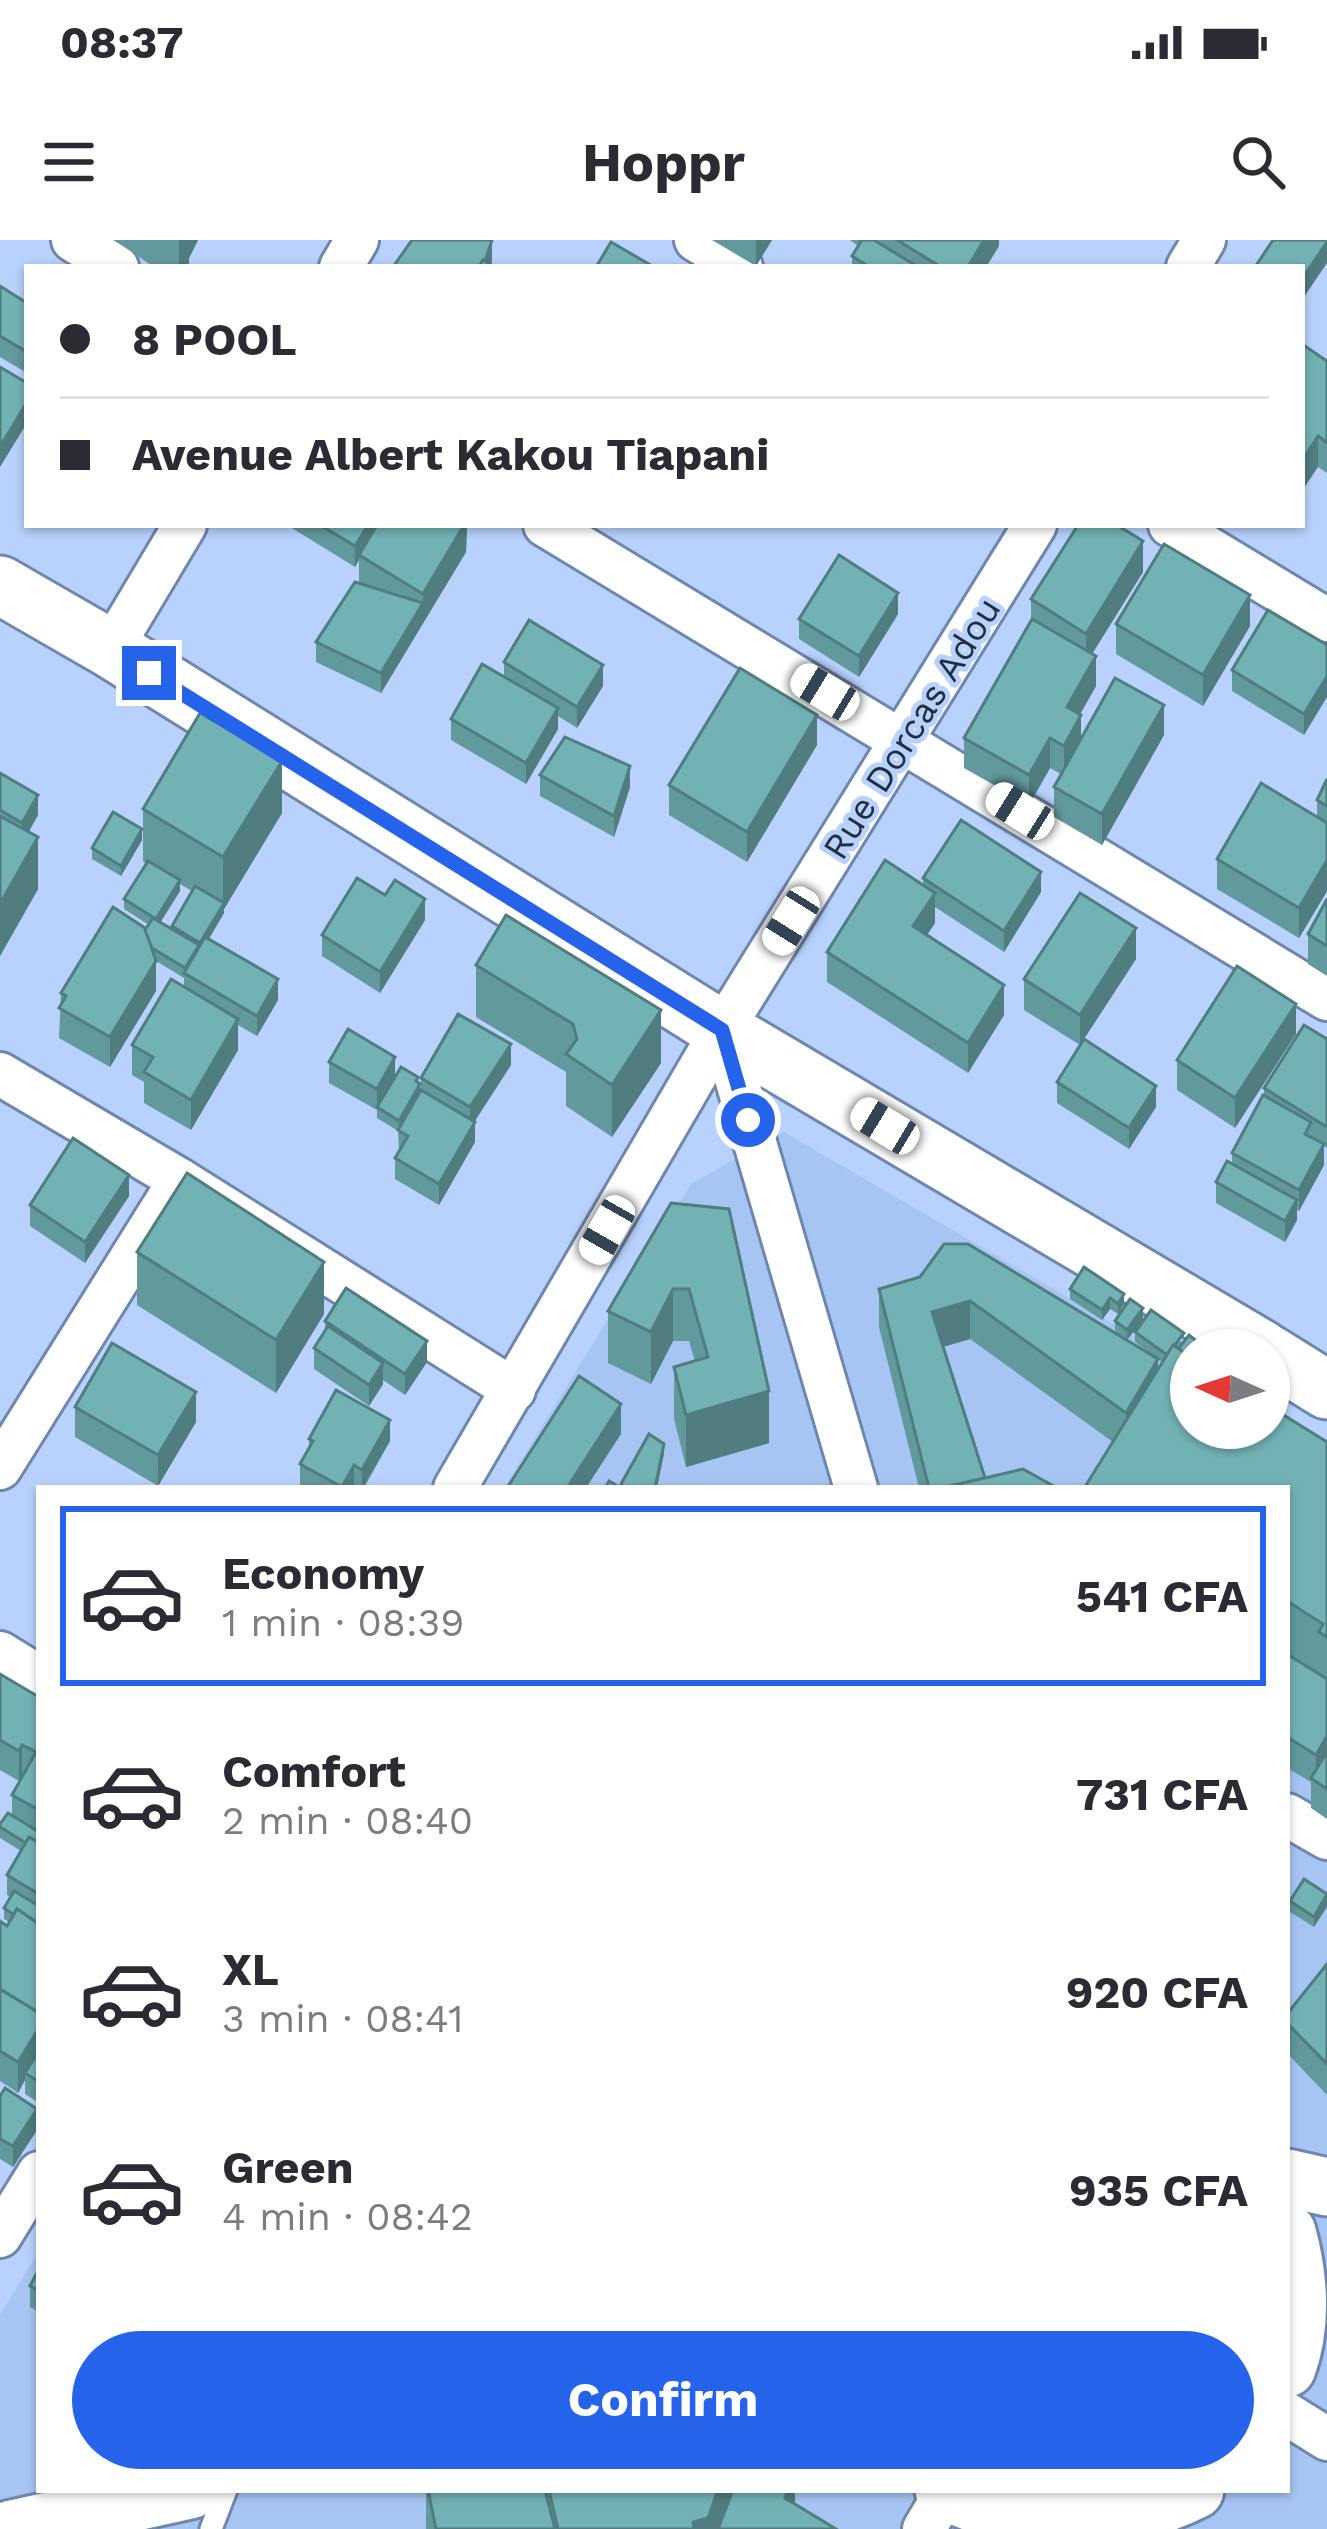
<!DOCTYPE html>
<meta charset="utf-8">
<style>
:root{--surface:#fff;--page:#f2f2f3;--text:#2b2b33;--muted:#7c7c81;--line:#e1e1e2;--accent:#2563eb}
body{margin:0;font-family:"Work Sans",sans-serif;background:var(--page);color:var(--text);height:100vh;display:flex;flex-direction:column;font-size:45px;white-space:nowrap}
*{box-sizing:border-box;margin:0}
p{font-size:39px;color:var(--muted)}
.icon{flex:none;width:66px;height:66px;fill:none;stroke:currentColor;stroke-width:2;stroke-linecap:round;stroke-linejoin:round}
.map{position:relative;flex:1;overflow:hidden}
.side{position:absolute;left:36px;top:1245px;width:1254px;height:1008px;display:flex;flex-direction:column;background:var(--surface);border-radius:0px;box-shadow:0 3px 9px #0004}
.side>*{flex:none}
.hud{position:absolute;left:24px;top:24px;width:1281px;height:264px;border-radius:0px;box-shadow:0 3px 9px #0004;display:grid;align-content:center;height:264px;padding:0 36px;background:var(--surface)}
.needle{width:78px;rotate:273deg}
.controls{position:absolute;left:1170px;top:1089px;display:grid;gap:24px}
.controls a{display:grid;place-items:center;width:120px;height:120px;border-radius:50%;background:var(--surface);box-shadow:0 3px 9px #0004;font-size:60px}
.end{position:absolute;width:54px;height:54px;margin:-27px;border:15px solid #2563eb;background:#fff;box-shadow:0 0 0 6px #fff}
.from{border-radius:50%}
.car{position:absolute;width:36px;height:72px;margin:-36px -18px;border-radius:15px;box-shadow:0 0 9px 3px #0007;background:linear-gradient(#fff 24%,#345 0 40%,#fff 0 76%,#345 0 86%,#fff 0)}
.hud b{display:flex;align-items:center;gap:42px;height:114px;font-size:45px}
.hud b+b{border-top:3px solid var(--line)}
.hud i{width:30px;height:30px;background:var(--text)}
ul{padding:21px 0 0;list-style:none}
li{display:flex;align-items:center;gap:36px;height:180px;margin:0 24px 18px;padding:0 12px;border:6px solid transparent;border-radius:0px}
li div{flex:1}
li b{display:block;font-size:45px}
li em{font-style:normal;font-weight:700}
li.active{border-color:var(--accent)}
li>.icon{width:108px;height:108px;stroke-width:1.5}
.action{display:flex;gap:24px;margin-top:auto;padding:24px 36px}
.action a{flex:1;height:138px;border-radius:72px;background:var(--accent);color:#fff;font-size:48px;font-weight:700;line-height:138px;text-align:center}
.status{display:flex;justify-content:space-between;align-items:center;height:84px;padding:0 60px;background:var(--surface);direction:ltr}
.status svg{height:33px;fill:currentColor}
header{display:flex;justify-content:space-between;align-items:center;height:156px;padding:0 36px;background:var(--surface);font-size:54px;font-weight:700}
.map>svg:first-child{display:block}
.built{fill:#a7c5f3}
.lines{fill:none;stroke-linecap:round;stroke-linejoin:round}
.lane-casing{stroke:#6f87ae;stroke-width:27}
.street-casing{stroke:#6f87ae;stroke-width:48}
.secondary-casing{stroke:#6f87ae;stroke-width:63}
.lane{stroke:#fff;stroke-width:21}
.street{stroke:#fff;stroke-width:42}
.secondary{stroke:#fff;stroke-width:57}
.wall{fill:#62999c;fill-rule:evenodd}
.shaded-wall{fill:#507d7f}
.building{fill:#72b2b5;stroke:#507d7f;stroke-width:3}
.route{stroke:#2563eb;stroke-width:15}
.labels{text-anchor:middle;stroke-width:10;stroke-linejoin:round;paint-order:stroke}
.street-label{font-size:36px;fill:#232d3d;stroke:#b8d2fd}
</style>
<div class="status"><b>08:37</b><svg viewBox="0 0 49 12"><path d="M0 12V9h3v3zM5 12V6h3v6zM10 12V3h3v9zM15 12V0h3v12zM26 1h20v11H26zM47 4h2v5h-2z"/></svg></div>
<header><svg class="icon" aria-label="menu" viewBox="0 0 24 24"><path d="M4 6h16M4 12h16M4 18h16"/></svg>Hoppr<svg class="icon" aria-label="search" viewBox="0 0 24 24"><circle cx="10" cy="10" r="6"/><path d="M15 15l6 6"/></svg></header>
<div class="map">
<svg width="1327" height="2289" viewBox="0 0 1327 2289">
<rect width="100%" height="100%" fill="#b8d2fd"/>
<polygon class="built" points="784,892 1191,1129 1191,1188 1269,1188 1327,1208 1327,2289 0,2289 0,2075 39,2011 39,2250 1287,2250 1287,1248 504,1248 691,944"/>
<g class="lines">
<g class="lane-casing">
<polyline id="lane" points="211,2289 226,2250"/>
</g>
<g class="street-casing">
<g id="street">
<polyline points="73,0 117,27"/>
<polyline points="696,0 741,27"/>
<polyline points="341,27 357,0"/>
<polyline points="1188,27 1204,0"/>
<polyline points="545,285 1327,759"/>
<polyline points="1170,285 1327,380"/>
<polyline points="111,409 185,285"/>
<polyline points="722,790 856,1248"/>
<polyline points="0,834 180,940 514,1150"/>
<polyline points="0,1228 180,940"/>
<polyline points="455,1248 722,790 1035,285"/>
<polyline points="0,1413 39,1437"/>
<polyline points="1287,1575 1327,1598"/>
<polyline points="0,1996 39,1933"/>
<polyline points="1287,2174 1327,2199"/>
<polyline points="924,2289 946,2252"/>
</g>
</g>
<g class="secondary-casing">
<g id="secondary">
<polyline points="0,345 111,409 722,790 1263,1110"/>
<polyline points="1269,1114 1327,1150"/>
<polyline points="1287,1938 1327,1947"/>
<path d="M1287 1992C1299 2035 1303 2085 1287 2128"/>
<path d="M944 2250C1021 2289 1117 2289 1195 2250"/>
<polyline points="12,2289 190,2250"/>
</g>
</g>
<use href="#lane" class="lane"/>
<use href="#street" class="street"/>
<use href="#secondary" class="secondary"/>
</g>
<g class="wall">
<polygon points="114,0 198,0 189,18 189,27 154,27"/>
<polygon points="712,0 772,0 756,26"/>
<polygon points="850,0 999,0 999,6 986,27 852,27 852,16 858,6"/>
<polygon points="0,46 27,63 27,133 0,117"/>
<polygon points="1303,105 1327,121 1327,233 1318,227"/>
<polygon points="287,285 467,285 466,312 381,453 316,422 316,402 359,344 359,320 355,327"/>
<polygon points="1143,332 1092,413 1096,446 1080,474 1081,498 1164,495 1102,605 1054,577 1054,547 1061,534 1050,528 1029,565 964,528 964,498 1031,379 1031,359"/>
<polygon points="898,374 859,437 799,399 799,379"/>
<polygon points="1116,384 1250,386 1203,466 1116,414"/>
<polygon points="1327,405 1304,495 1232,451 1232,430"/>
<polygon points="504,422 603,446 577,488 558,476 558,489 526,544 451,500 451,479 504,436"/>
<polygon points="817,505 747,622 669,575 669,545"/>
<polygon points="0,533 38,575 28,592 38,649 0,716"/>
<polygon points="540,535 630,547 614,597 540,556"/>
<polygon points="1327,539 1327,651 1299,698 1217,649 1217,619 1317,577 1317,560"/>
<path d="M143 569 282 573 224 669V673L209 699 278 760 257 796 238 785V810L191 890 144 863V842L132 835V805L184 747V738L156 721V751L110 827 59 798 61 753 145 690 149 685 124 669V659L146 624 143 621ZM180 644 192 651 172 686V689L160 683 180 651Z"/>
<polygon points="142,600 121,636 92,619 92,608"/>
<polygon points="923,638 1041,652 1004,712 935,667 935,683 927,695 1004,775 968,833 827,742 827,712 923,645"/>
<polygon points="1327,659 1327,736 1308,724 1308,694"/>
<polygon points="425,680 380,753 322,716 322,695"/>
<polygon points="1136,719 1080,805 1024,770 1024,739"/>
<polygon points="476,725 661,823 612,897 566,866 566,832 476,777"/>
<polygon points="1296,794 1235,888 1177,850 1177,820"/>
<polygon points="1327,799 1327,908 1324,906 1324,925 1299,971 1297,970 1297,980 1285,1002 1216,963 1216,942 1232,924 1232,913 1264,856 1264,848"/>
<polygon points="329,822 418,842 420,851 421,838 511,825 475,881 475,902 439,965 395,939 395,918 399,911 398,891 377,878 377,870 329,843"/>
<polygon points="1057,842 1156,867 1129,909 1057,863"/>
<polygon points="129,956 85,1023 30,986 30,965"/>
<polygon points="671,963 769,1203 686,1227 674,1179 674,1127 695,1121 689,1101 673,1101 651,1144 608,1123 608,1071"/>
<polygon points="137,1012 324,1074 276,1153 137,1065"/>
<polygon points="1084,1027 1124,1064 1118,1074 1110,1069 1102,1080 1070,1059 1070,1049"/>
<polygon points="920,1037 1158,1128 1162,1122 1135,1102 1135,1092 1184,1102 1199,1110 1191,1110 1191,1188 1327,1202 1327,1579 1311,1568 1311,1542 1287,1528 1287,1248 1086,1248 1113,1202 970,1099 943,1107 985,1238 1057,1248 919,1248 879,1087 879,1049"/>
<polygon points="1143,1079 1127,1100 1115,1091 1115,1081"/>
<polygon points="325,1081 427,1122 405,1155 383,1140 383,1144 369,1166 314,1129 314,1108 325,1090"/>
<polygon points="75,1167 196,1182 158,1246 75,1197"/>
<polygon points="309,1199 390,1201 364,1248 354,1246 353,1248 306,1248 300,1245 300,1224 309,1208"/>
<polygon points="0,1434 39,1457 39,1863 25,1854 25,1840 18,1853 0,1841 0,1681 7,1686 9,1682 4,1679 4,1668 10,1657 7,1655 7,1635 21,1611 0,1598 0,1584 12,1576 12,1555 19,1541 0,1530"/>
<polygon points="1327,1654 1314,1687 1290,1672 1290,1661"/>
<polygon points="1327,1724 1327,1855 1287,1813 1287,1774"/>
<polygon points="0,1856 37,1890 13,1927 0,1919"/>
<polygon points="39,2029 39,2072 30,2067 30,2046"/>
<polygon points="426,2250 795,2250 795,2265 836,2289 426,2289"/>
</g>
<g class="shaded-wall">
<polygon points="179,0 198,0 189,18 189,27 179,27"/>
<polygon points="492,0 492,21 490,27 483,27"/>
<polygon points="756,0 772,0 756,26"/>
<polygon points="984,0 999,0 999,6 986,27 968,27"/>
<polygon points="1327,2 1327,23 1302,60 1302,39"/>
<polygon points="27,162 27,183 0,227 0,207"/>
<polygon points="1318,196 1318,227 1302,251 1302,221"/>
<polygon points="368,285 380,285 359,315 359,320 355,327 355,306"/>
<polygon points="454,285 467,285 466,312 381,453 381,433 423,363 423,354"/>
<polygon points="1143,301 1143,332 1086,424 1086,394"/>
<polygon points="898,353 898,374 859,437 859,416"/>
<polygon points="1250,355 1250,386 1203,466 1203,435"/>
<polygon points="1096,416 1096,446 1067,497 1067,467"/>
<polygon points="603,425 603,446 577,488 577,467"/>
<polygon points="1327,436 1327,457 1304,495 1304,474"/>
<polygon points="1164,465 1164,495 1102,605 1102,574"/>
<polygon points="558,468 558,489 526,544 526,523"/>
<polygon points="817,475 817,505 747,622 747,592"/>
<polygon points="1081,475 1081,505 1064,536 1064,506"/>
<polygon points="1050,498 1050,528 1029,565 1029,535"/>
<polygon points="282,521 282,573 224,669 224,673 200,713 200,703 223,664 223,617"/>
<polygon points="630,526 630,547 614,597 614,576"/>
<polygon points="38,555 38,575 22,604 22,583"/>
<polygon points="142,589 142,600 121,636 121,626"/>
<polygon points="38,597 38,649 0,716 0,664"/>
<polygon points="1327,620 1327,651 1299,698 1299,668"/>
<polygon points="1041,632 1041,652 1004,712 1004,691"/>
<polygon points="180,640 180,651 156,689 156,679"/>
<polygon points="935,653 935,683 913,716 913,686"/>
<polygon points="425,659 425,680 380,753 380,732"/>
<polygon points="1136,688 1136,719 1080,805 1080,775"/>
<polygon points="156,721 156,751 110,827 110,797"/>
<polygon points="278,739 278,760 257,796 257,776"/>
<polygon points="1004,745 1004,775 968,833 968,803"/>
<polygon points="1296,764 1296,794 1235,888 1235,858"/>
<polygon points="661,770 661,823 612,897 612,845"/>
<polygon points="238,779 238,810 191,890 191,860"/>
<polygon points="511,804 511,825 470,888 470,867"/>
<polygon points="395,817 395,838 377,870 377,849"/>
<polygon points="420,844 420,855 399,891 399,881"/>
<polygon points="1156,846 1156,867 1129,909 1129,888"/>
<polygon points="475,882 475,902 439,965 439,944"/>
<polygon points="1324,904 1324,925 1299,971 1299,950"/>
<polygon points="129,935 129,956 85,1023 85,1002"/>
<polygon points="1297,960 1297,980 1285,1002 1285,981"/>
<polygon points="324,1022 324,1074 276,1153 276,1100"/>
<polygon points="673,1049 673,1101 651,1144 651,1092"/>
<polygon points="1124,1054 1124,1064 1118,1074 1118,1064"/>
<polygon points="1110,1058 1110,1069 1102,1080 1102,1070"/>
<polygon points="970,1061 970,1099 932,1110 932,1072"/>
<polygon points="1143,1068 1143,1079 1127,1100 1127,1090"/>
<polygon points="427,1101 427,1122 405,1155 405,1134"/>
<polygon points="1158,1119 1158,1158 1126,1211 1126,1173"/>
<polygon points="383,1123 383,1144 369,1166 369,1145"/>
<polygon points="769,1151 769,1203 686,1227 686,1175"/>
<polygon points="196,1152 196,1182 158,1246 158,1215"/>
<polygon points="621,1164 621,1194 586,1248 567,1248"/>
<polygon points="390,1180 390,1201 362,1248 362,1230"/>
<polygon points="664,1204 664,1214 657,1248 655,1248"/>
<polygon points="354,1225 354,1246 353,1248 342,1248"/>
<polygon points="1327,1496 1327,1527 1316,1541 1316,1515"/>
<polygon points="22,1505 22,1535 19,1541 19,1511"/>
<polygon points="1327,1656 1327,1667 1314,1687 1314,1677"/>
<polygon points="39,1774 39,1818 25,1833 25,1840 18,1853 18,1822"/>
<polygon points="37,1869 37,1890 13,1927 13,1906"/>
<polygon points="718,2250 737,2250 723,2289 693,2289 693,2282"/>
<polygon points="788,2250 795,2250 795,2272 785,2258"/>
</g>
<g class="building">
<polygon points="412,0 492,0 485,21 483,20 479,27 393,27"/>
<polygon points="862,0 874,0 918,27 869,27 852,16"/>
<polygon points="897,0 984,0 968,27 941,27"/>
<polygon points="1273,0 1327,0 1327,2 1302,39 1302,27 1255,27"/>
<polygon points="611,2 654,27 596,27"/>
<polygon points="483,20 495,27 479,27"/>
<polygon points="0,46 27,63 27,112 0,96"/>
<polygon points="1302,104 1327,121 1327,203 1318,196 1302,221"/>
<polygon points="0,127 27,143 27,162 0,207"/>
<polygon points="320,285 368,285 355,306"/>
<polygon points="377,285 464,285 423,354 359,315"/>
<polygon points="1078,285 1117,285 1143,301 1086,394 1031,359"/>
<polygon points="1164,304 1250,355 1203,435 1116,384"/>
<polygon points="839,315 898,353 859,416 799,379"/>
<polygon points="355,342 423,363 381,433 316,402"/>
<polygon points="1268,370 1327,405 1327,436 1304,474 1232,430"/>
<polygon points="1032,379 1096,416 1067,467 1081,475 1064,506 1050,498 1029,535 964,498"/>
<polygon points="529,380 603,425 577,467 504,422"/>
<polygon points="482,424 558,468 526,523 451,479"/>
<polygon points="740,428 817,475 747,592 669,545"/>
<polygon points="1115,438 1164,465 1102,574 1054,547"/>
<polygon points="200,473 282,521 223,617 143,569"/>
<polygon points="565,497 630,526 614,576 540,535"/>
<polygon points="0,533 38,555 22,583 0,570"/>
<polygon points="1327,539 1327,566 1317,560"/>
<polygon points="1261,543 1327,583 1327,620 1299,668 1217,619"/>
<polygon points="113,572 142,589 121,626 92,608"/>
<polygon points="0,576 38,597 0,664"/>
<polygon points="961,580 1041,632 1004,691 923,638"/>
<polygon points="885,620 935,653 913,686 1004,745 968,803 827,712"/>
<polygon points="148,621 180,640 156,679 124,659"/>
<polygon points="357,638 385,655 395,640 425,659 380,732 322,695"/>
<polygon points="195,646 224,663 200,703 172,686"/>
<polygon points="1080,653 1136,688 1080,775 1024,739"/>
<polygon points="1327,659 1327,706 1308,694"/>
<polygon points="113,667 145,688 156,721 110,797 59,768 66,756 61,753"/>
<polygon points="506,675 661,770 612,845 566,814 577,799 573,784 476,725"/>
<polygon points="153,678 199,705 185,728 152,708 145,690"/>
<polygon points="205,697 278,739 257,776 184,733"/>
<polygon points="1237,726 1296,764 1235,858 1177,820"/>
<polygon points="171,739 238,779 191,860 144,832 153,817 132,805"/>
<polygon points="458,774 511,804 470,867 421,838"/>
<polygon points="1304,785 1327,799 1327,887 1264,848"/>
<polygon points="348,789 395,817 377,849 329,822"/>
<polygon points="1084,799 1156,846 1129,888 1057,842"/>
<polygon points="401,827 418,837 416,841 420,844 399,881 377,867"/>
<polygon points="421,850 475,882 439,944 395,918 408,896 398,890"/>
<polygon points="1263,855 1311,882 1305,894 1324,904 1299,950 1232,913"/>
<polygon points="73,898 129,935 85,1002 30,965"/>
<polygon points="1227,921 1297,960 1285,981 1216,942"/>
<polygon points="187,933 324,1022 276,1100 137,1012"/>
<polygon points="671,963 729,969 769,1151 686,1175 674,1127 708,1117 689,1049 673,1049 651,1092 608,1071"/>
<polygon points="944,1004 968,1004 1158,1119 1126,1173 970,1061 932,1072 985,1238 942,1248 929,1248 879,1049 920,1037"/>
<polygon points="1084,1027 1124,1054 1118,1064 1110,1058 1102,1070 1070,1049"/>
<polygon points="346,1048 427,1101 405,1134 325,1081"/>
<polygon points="1130,1059 1143,1068 1127,1090 1115,1081"/>
<polygon points="1151,1070 1184,1093 1167,1115 1135,1092"/>
<polygon points="328,1086 383,1123 369,1145 314,1108"/>
<polygon points="1189,1095 1199,1103 1193,1110 1191,1110 1189,1116 1178,1109"/>
<polygon points="112,1103 196,1152 158,1215 75,1167"/>
<polygon points="1173,1105 1191,1117 1191,1188 1269,1188 1269,1166 1327,1202 1327,1397 1319,1392 1323,1384 1287,1361 1287,1248 1090,1248 1086,1245"/>
<polygon points="579,1136 621,1164 567,1248 507,1248"/>
<polygon points="336,1150 390,1180 362,1230 354,1225 342,1247 300,1224 313,1201 309,1199"/>
<polygon points="649,1194 664,1204 655,1248 625,1248 621,1244"/>
<polygon points="1023,1229 1057,1248 942,1248"/>
<polygon points="609,1241 621,1248 605,1248"/>
<polygon points="1287,1414 1327,1439 1327,1496 1316,1515 1287,1497"/>
<polygon points="0,1434 39,1457 39,1570 12,1555 36,1512 22,1505 19,1511 0,1500"/>
<polygon points="1327,1512 1327,1549 1311,1538"/>
<polygon points="8,1573 39,1592 38,1602 29,1597 26,1603 0,1587 0,1584"/>
<polygon points="29,1597 39,1603 39,1654 7,1635"/>
<polygon points="1304,1639 1327,1654 1314,1677 1290,1661"/>
<polygon points="14,1651 39,1666 39,1684 17,1669 14,1675 4,1668"/>
<polygon points="17,1669 39,1684 39,1773 0,1749 0,1681 7,1686"/>
<polygon points="1327,1724 1327,1824 1287,1783 1287,1774"/>
<polygon points="0,1749 39,1773 39,1788 18,1822 0,1811"/>
<polygon points="39,1811 39,1842 25,1833"/>
<polygon points="5,1848 37,1869 13,1906 0,1899 0,1856"/>
<polygon points="39,2029 39,2051 30,2046"/>
<polygon points="428,2250 545,2250 555,2289 436,2289"/>
<polygon points="549,2250 718,2250 708,2278 693,2282 694,2289 558,2289"/>
<polygon points="733,2250 788,2250 785,2258 836,2289 718,2289"/>
</g>
<g class="lines">
<polyline class="route" points="149,433 722,790 748,880"/>
</g>
<g class="labels">
<g class="street-label">
<text transform="translate(911 488) rotate(-58)" y="13">Rue Dorcas Adou</text>
</g>
</g>
</svg>
<div class="controls">
<a><svg class="needle" viewBox="-14 -14 28 28"><path d="M0-13l5 13h-10z" fill="#e53935"/><path d="M0 13l5-13h-10z" fill="#7c7c81"/></svg></a>
</div>
<i class="end from" style="left:748px;top:880px"></i>
<i class="end" style="left:149px;top:433px"></i>
<i class="car" style="left:825px;top:452px;rotate:301deg"></i>
<i class="car" style="left:1020px;top:571px;rotate:302deg"></i>
<i class="car" style="left:791px;top:681px;rotate:212deg"></i>
<i class="car" style="left:885px;top:886px;rotate:301deg"></i>
<i class="car" style="left:607px;top:990px;rotate:210deg"></i>
<div class="hud">
<b><i class="from"></i>8 POOL</b>
<b><i></i>Avenue Albert Kakou Tiapani</b>
</div>
<section class="side">
<ul>
<li class="active"><svg class="icon" aria-label="car" viewBox="0 0 24 24"><path d="M5 17H2v-5l4-1 3-4h7l3 4 3 1v5h-3M9 17h6M6 11h13"/><circle cx="7" cy="17" r="2"/><circle cx="17" cy="17" r="2"/></svg><div><b>Economy</b><p>1 min · 08:39</p></div><em>541 CFA</em></li>
<li><svg class="icon" aria-label="car" viewBox="0 0 24 24"><path d="M5 17H2v-5l4-1 3-4h7l3 4 3 1v5h-3M9 17h6M6 11h13"/><circle cx="7" cy="17" r="2"/><circle cx="17" cy="17" r="2"/></svg><div><b>Comfort</b><p>2 min · 08:40</p></div><em>731 CFA</em></li>
<li><svg class="icon" aria-label="car" viewBox="0 0 24 24"><path d="M5 17H2v-5l4-1 3-4h7l3 4 3 1v5h-3M9 17h6M6 11h13"/><circle cx="7" cy="17" r="2"/><circle cx="17" cy="17" r="2"/></svg><div><b>XL</b><p>3 min · 08:41</p></div><em>920 CFA</em></li>
<li><svg class="icon" aria-label="car" viewBox="0 0 24 24"><path d="M5 17H2v-5l4-1 3-4h7l3 4 3 1v5h-3M9 17h6M6 11h13"/><circle cx="7" cy="17" r="2"/><circle cx="17" cy="17" r="2"/></svg><div><b>Green</b><p>4 min · 08:42</p></div><em>935 CFA</em></li>
</ul>
<div class="action"><a>Confirm</a></div>
</section>
</div>
